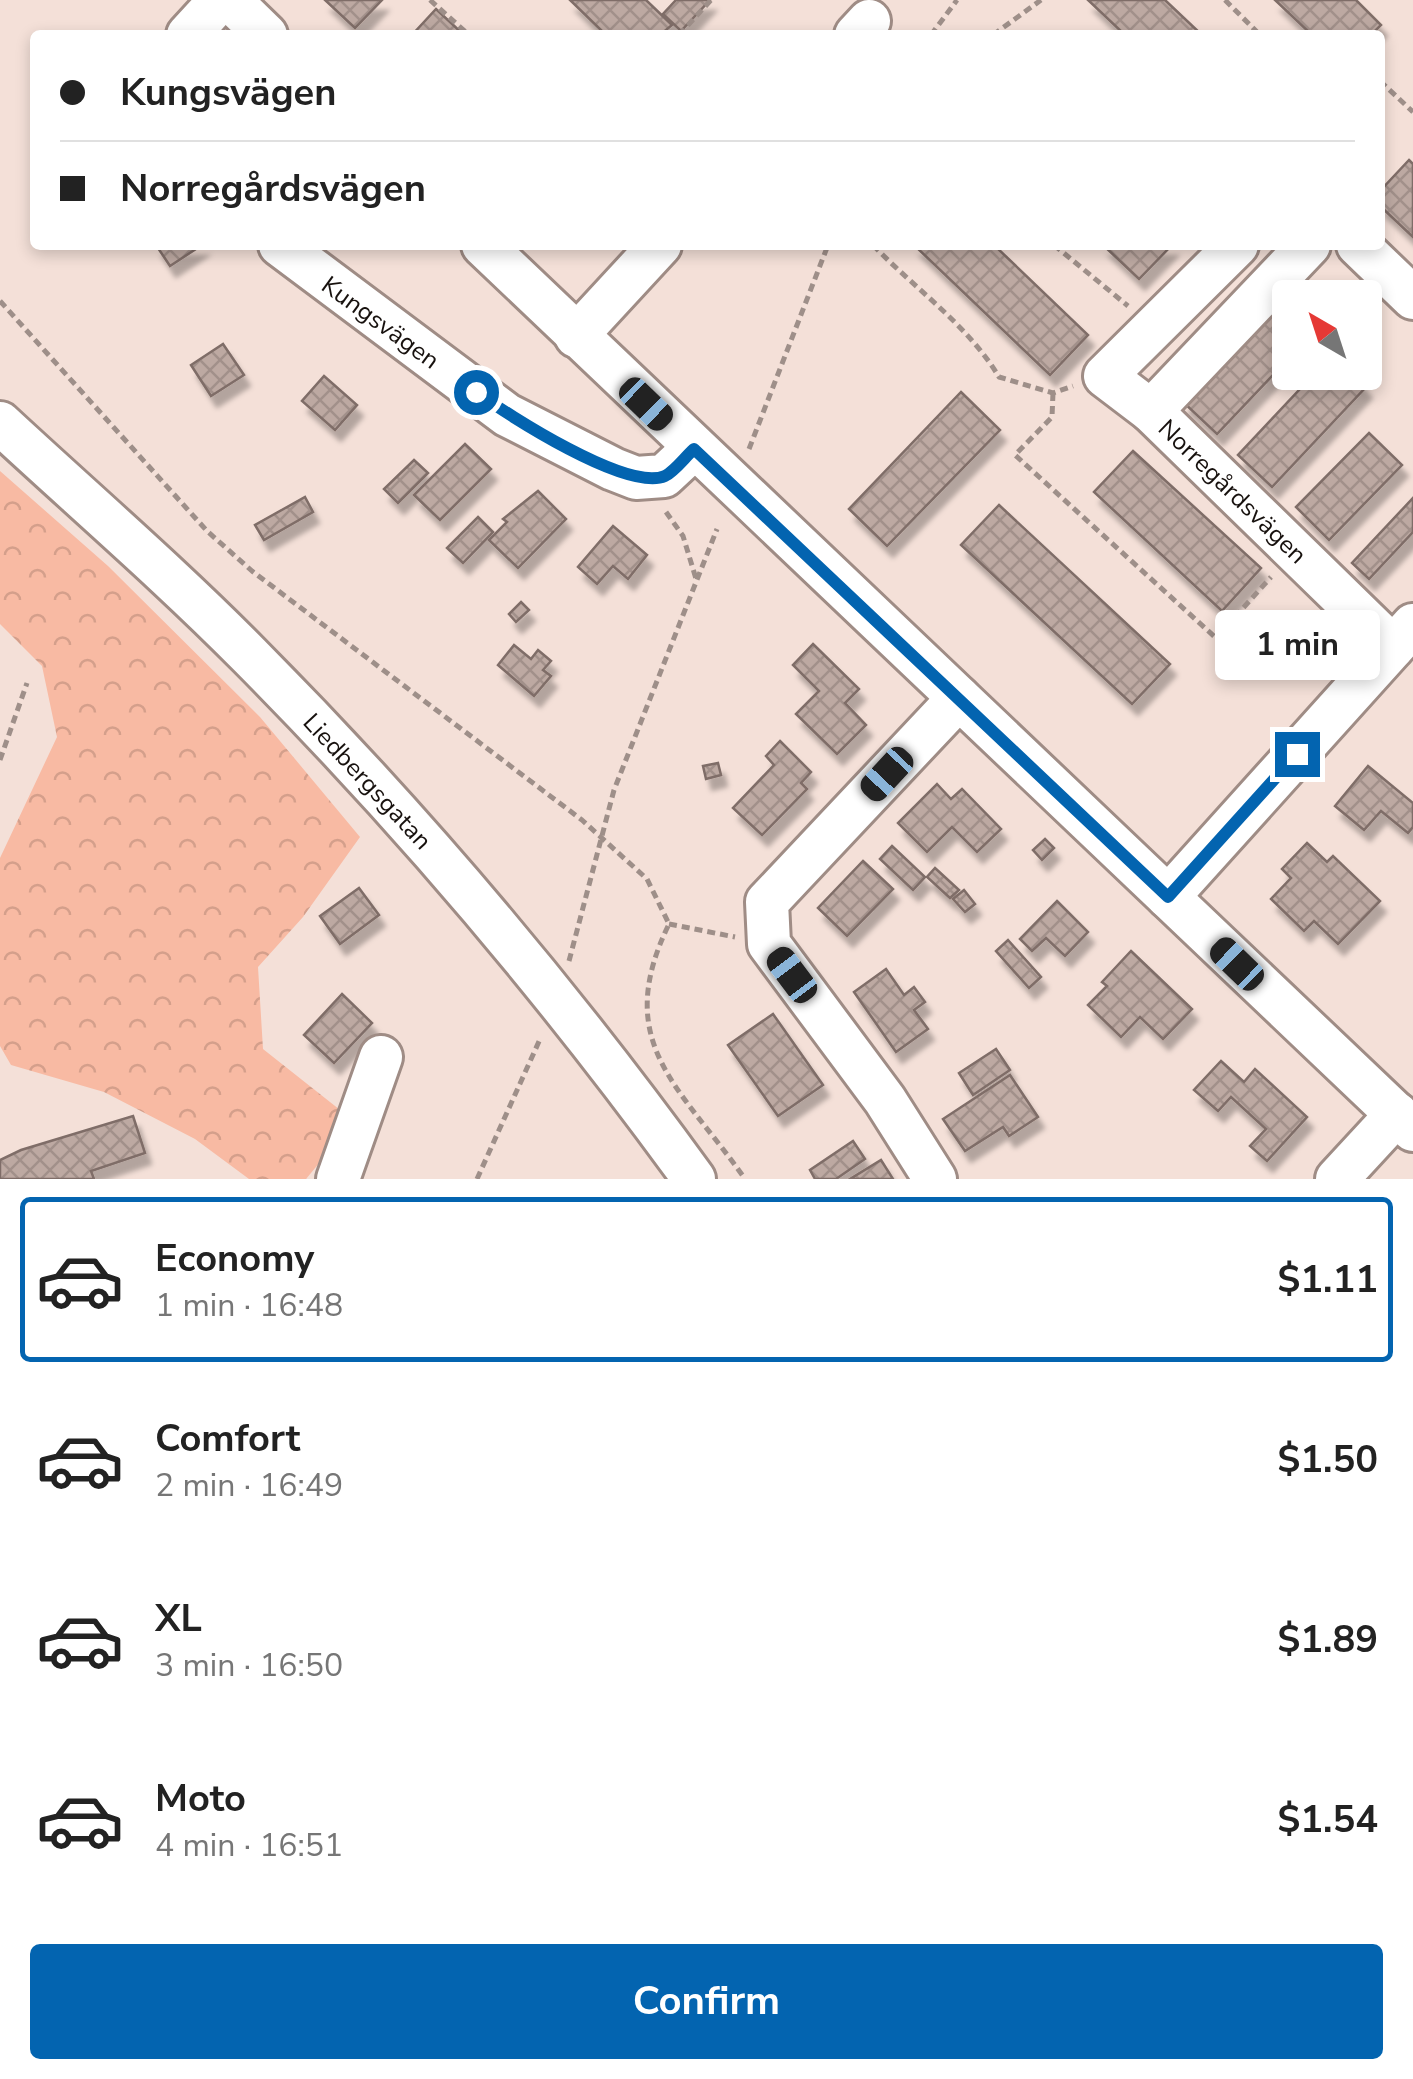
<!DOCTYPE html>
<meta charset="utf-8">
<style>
:root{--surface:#fff;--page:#f2f2f2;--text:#222;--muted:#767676;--line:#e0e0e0;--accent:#0364b0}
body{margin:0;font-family:"Nunito Sans",sans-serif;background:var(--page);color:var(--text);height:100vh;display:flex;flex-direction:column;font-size:38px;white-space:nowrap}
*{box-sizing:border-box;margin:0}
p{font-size:32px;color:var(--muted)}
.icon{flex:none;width:55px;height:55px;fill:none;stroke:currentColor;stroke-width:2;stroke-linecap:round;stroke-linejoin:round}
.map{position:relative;height:1179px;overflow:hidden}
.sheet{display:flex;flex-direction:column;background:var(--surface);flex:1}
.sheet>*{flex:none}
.guide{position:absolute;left:30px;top:30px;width:1355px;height:220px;border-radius:10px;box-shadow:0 5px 15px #0003;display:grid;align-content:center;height:220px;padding:0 30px;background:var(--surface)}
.needle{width:65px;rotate:321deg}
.controls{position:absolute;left:1272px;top:280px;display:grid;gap:20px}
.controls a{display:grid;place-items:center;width:110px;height:110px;border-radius:10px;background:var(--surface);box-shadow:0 5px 15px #0003;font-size:50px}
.end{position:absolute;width:45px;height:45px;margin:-22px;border:12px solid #0364b0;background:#fff;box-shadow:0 0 0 5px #fff}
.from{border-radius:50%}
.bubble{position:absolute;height:70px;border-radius:10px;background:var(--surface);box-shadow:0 5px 15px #0003;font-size:32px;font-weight:700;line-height:70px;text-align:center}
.car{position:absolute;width:30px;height:60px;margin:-30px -15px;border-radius:12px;box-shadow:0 0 8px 2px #0007;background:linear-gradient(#222 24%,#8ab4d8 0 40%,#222 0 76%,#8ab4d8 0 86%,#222 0)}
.guide b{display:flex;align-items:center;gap:35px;height:95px;font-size:38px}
.guide b+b{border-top:2px solid var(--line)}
.guide i{width:25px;height:25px;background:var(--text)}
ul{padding:18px 0 0;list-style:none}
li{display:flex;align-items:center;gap:30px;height:165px;margin:0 20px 15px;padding:0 10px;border:5px solid transparent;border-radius:10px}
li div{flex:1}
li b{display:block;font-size:38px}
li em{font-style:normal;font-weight:700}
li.on{border-color:var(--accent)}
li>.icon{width:90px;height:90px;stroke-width:1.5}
.primary-button{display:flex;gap:20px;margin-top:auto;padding:20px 30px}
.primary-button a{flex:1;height:115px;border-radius:10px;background:var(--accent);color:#fff;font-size:40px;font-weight:700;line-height:115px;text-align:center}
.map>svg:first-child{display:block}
.forest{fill:url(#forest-crowns)}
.building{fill:url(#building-cross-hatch);stroke:#7f6d67;stroke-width:2.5;filter:url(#shadow)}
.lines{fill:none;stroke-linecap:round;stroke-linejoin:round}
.minor-casing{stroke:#9f8c85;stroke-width:48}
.path{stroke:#9e8f89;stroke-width:5;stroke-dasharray:8 5;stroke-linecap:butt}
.minor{stroke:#fff;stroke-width:42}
.route{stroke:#0364b0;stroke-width:12}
.labels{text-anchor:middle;stroke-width:10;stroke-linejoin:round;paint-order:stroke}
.street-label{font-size:25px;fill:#17110e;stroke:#fff}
</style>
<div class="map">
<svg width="1413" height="1179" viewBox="0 0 1413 1179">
<defs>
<pattern id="forest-crowns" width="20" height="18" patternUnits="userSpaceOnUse" patternTransform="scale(2.5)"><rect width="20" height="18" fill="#f8baa3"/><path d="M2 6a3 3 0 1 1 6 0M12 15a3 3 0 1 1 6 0" fill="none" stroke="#d49f8b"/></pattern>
<pattern id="building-cross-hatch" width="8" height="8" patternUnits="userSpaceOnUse" patternTransform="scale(2.5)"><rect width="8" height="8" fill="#bda9a2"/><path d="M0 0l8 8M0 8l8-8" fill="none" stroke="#a2908a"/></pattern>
<filter id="shadow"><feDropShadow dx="6" dy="11" stdDeviation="2.5" flood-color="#0004"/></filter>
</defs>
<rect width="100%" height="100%" fill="#f4e0d8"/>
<polygon class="forest" points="0,471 108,566 260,717 360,837 303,917 258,967 263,1049 354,1121 306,1179 249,1179 195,1139 104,1092 11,1065 0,1046 0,858 57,737 42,666 0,624"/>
<g class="building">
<polygon points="325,0 382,0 355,28"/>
<polygon points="570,0 646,0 672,25 660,35 606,35"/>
<polygon points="676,0 710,0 681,31 663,14"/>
<polygon points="1088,0 1165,0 1202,35 1125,35"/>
<polygon points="1275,0 1356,0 1381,25 1371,35 1312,35"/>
<polygon points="436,9 464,35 412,35"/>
<polygon points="1409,160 1413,164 1413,237 1380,206 1380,191"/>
<polygon points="156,245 202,245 170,266"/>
<polygon points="914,245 994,245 1088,335 1050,375"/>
<polygon points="1103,245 1172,245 1139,279"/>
<polygon points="1287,294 1291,298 1290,357 1217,434 1183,402"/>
<polygon points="223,344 244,375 211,396 191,365"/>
<polygon points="1316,372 1351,372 1366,387 1272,487 1238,455"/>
<polygon points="324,376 357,405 335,430 302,401"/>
<polygon points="961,392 1000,430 887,546 849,509"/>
<polygon points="1369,433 1402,465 1329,540 1296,507"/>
<polygon points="465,444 491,469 440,520 414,495"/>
<polygon points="1133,451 1261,568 1222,611 1094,492"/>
<polygon points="414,460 428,473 398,503 384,489"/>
<polygon points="538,491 566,519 518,568 489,540 507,522 503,519"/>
<polygon points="305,497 313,512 264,540 255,525"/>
<polygon points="1413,498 1413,532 1369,579 1352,563"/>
<polygon points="999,505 1170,664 1132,704 961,545"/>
<polygon points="478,517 493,532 463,563 447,548"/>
<polygon points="613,526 647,555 628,579 613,566 597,584 578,567"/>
<polygon points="521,602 529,610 516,622 509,614"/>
<polygon points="813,644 859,689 845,703 866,725 837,754 796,714 819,691 793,665"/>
<polygon points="514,645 531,659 538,650 551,661 543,670 551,676 534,696 498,665"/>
<polygon points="780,741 811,772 801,783 807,789 762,835 733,808 774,765 766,756"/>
<polygon points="718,763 721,775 706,779 703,766"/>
<polygon points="1368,766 1413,803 1413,827 1408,833 1381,811 1364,830 1335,806"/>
<polygon points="937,784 951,799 962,789 1001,829 977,852 952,827 927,852 898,823"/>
<polygon points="1045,839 1054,848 1042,860 1033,850"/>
<polygon points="1307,843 1327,862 1333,856 1380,901 1338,944 1314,921 1304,931 1271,899 1291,878 1282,869"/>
<polygon points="892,846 925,877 913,890 880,859"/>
<polygon points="863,861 893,889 847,936 818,908"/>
<polygon points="935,868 959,890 950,898 927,877"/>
<polygon points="359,888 379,915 340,944 320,916"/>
<polygon points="964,890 975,904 965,912 953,899"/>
<polygon points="1057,901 1088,932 1065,956 1046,938 1032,951 1020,939"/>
<polygon points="1008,940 1041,977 1029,988 996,951"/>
<polygon points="1131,951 1192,1009 1163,1039 1140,1017 1121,1037 1088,1005 1107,986 1102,982"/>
<polygon points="886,969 904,995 914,987 925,1002 914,1010 928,1029 896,1052 854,992"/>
<polygon points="342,994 372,1023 334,1063 304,1035"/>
<polygon points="773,1014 823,1085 778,1116 728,1045"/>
<polygon points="996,1049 1010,1070 973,1095 959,1073"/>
<polygon points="1221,1061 1244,1082 1255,1069 1307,1117 1267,1161 1250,1146 1266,1129 1231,1097 1218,1111 1194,1090"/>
<polygon points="1010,1075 1038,1117 1009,1136 1003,1127 965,1151 943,1119"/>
<polygon points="133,1116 145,1153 91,1171 94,1179 0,1179 0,1160 21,1150"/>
<polygon points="853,1141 865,1159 836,1179 815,1179 810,1170"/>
<polygon points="881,1160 893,1179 850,1179"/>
</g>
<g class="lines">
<g class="minor-casing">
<g id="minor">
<polyline points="230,0 266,35"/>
<polyline points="188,35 220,0"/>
<polyline points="856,35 869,21"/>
<polyline points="280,245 507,415 613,469 636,478 664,476 693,449"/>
<polyline points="483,245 1413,1130"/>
<polyline points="1309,245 1151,411 1393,647"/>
<polyline points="1358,245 1413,298"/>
<polyline points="576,336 660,245"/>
<polyline points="1151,411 1105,376 1237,245"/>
<path d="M0 423C83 500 169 574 249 655 411 818 559 993 694 1179"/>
<polyline points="1168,897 1413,625"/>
<polyline points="338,1179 381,1057"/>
<polyline points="935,1179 885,1100 769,944 767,902 959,698"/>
<polyline points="1337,1179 1397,1114"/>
</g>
</g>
<g class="path">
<polyline points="430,0 469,35"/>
<polyline points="1225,0 1260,35"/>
<polyline points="679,35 711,0"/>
<polyline points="931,35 957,0"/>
<polyline points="993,35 1041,0"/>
<polyline points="1380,81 1413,112"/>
<path d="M873 245C915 289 968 325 999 377L1053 393 1073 386"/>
<polyline points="1054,245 1128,306"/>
<path d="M0 301 207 531 252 571 582 820 647 879 669 924C611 1043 680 1086 745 1179"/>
<polyline points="1053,393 1052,417 1015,455 1216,638 1271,577"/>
<polyline points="749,449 828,245"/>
<polyline points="666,512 683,536 697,582"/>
<polyline points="0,760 27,683"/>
<polyline points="669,924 735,937"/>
<polyline points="569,961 614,790 717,529"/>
<polyline points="477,1179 541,1037"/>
</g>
<use href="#minor" class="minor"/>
</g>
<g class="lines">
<path class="route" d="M476 392C508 415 627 492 665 476 675 471 685 457 694 449L1168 897 1297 754"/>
</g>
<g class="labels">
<g class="street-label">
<text transform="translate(381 322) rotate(36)" y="9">Kungsvägen</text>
<text transform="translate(1233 491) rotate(44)" y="9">Norregårdsvägen</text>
<text transform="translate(368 781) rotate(47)" y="9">Liedbergsgatan</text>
</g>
</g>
</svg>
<div class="controls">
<a><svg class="needle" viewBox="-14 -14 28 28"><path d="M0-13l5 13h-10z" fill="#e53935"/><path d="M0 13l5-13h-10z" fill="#767676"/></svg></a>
</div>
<i class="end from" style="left:476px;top:392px"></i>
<i class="end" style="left:1297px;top:754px"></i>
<div class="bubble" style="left:1215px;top:610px;width:165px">1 min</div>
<i class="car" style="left:646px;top:404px;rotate:134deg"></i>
<i class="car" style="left:887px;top:774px;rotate:223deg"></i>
<i class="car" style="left:1237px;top:964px;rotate:314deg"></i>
<i class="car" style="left:792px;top:975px;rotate:323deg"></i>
<div class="guide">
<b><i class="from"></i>Kungsvägen</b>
<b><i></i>Norregårdsvägen</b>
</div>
</div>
<section class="sheet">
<ul>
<li class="on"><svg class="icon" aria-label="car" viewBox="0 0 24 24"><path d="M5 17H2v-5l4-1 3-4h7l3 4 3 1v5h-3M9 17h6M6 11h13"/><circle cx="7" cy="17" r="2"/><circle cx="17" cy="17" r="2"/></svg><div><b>Economy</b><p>1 min · 16:48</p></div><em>$1.11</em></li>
<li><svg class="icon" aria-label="car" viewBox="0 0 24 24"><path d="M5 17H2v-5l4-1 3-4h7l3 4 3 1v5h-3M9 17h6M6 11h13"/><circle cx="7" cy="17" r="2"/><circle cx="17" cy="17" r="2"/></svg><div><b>Comfort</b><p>2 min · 16:49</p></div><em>$1.50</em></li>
<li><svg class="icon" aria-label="car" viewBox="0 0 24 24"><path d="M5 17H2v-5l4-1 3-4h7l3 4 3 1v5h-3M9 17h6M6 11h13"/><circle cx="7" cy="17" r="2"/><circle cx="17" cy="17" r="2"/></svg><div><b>XL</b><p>3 min · 16:50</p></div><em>$1.89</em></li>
<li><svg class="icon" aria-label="car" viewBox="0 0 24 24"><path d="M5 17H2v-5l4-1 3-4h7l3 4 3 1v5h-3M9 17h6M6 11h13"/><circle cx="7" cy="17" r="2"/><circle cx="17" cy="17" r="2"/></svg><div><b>Moto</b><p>4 min · 16:51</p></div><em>$1.54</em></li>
</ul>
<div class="primary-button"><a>Confirm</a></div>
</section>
